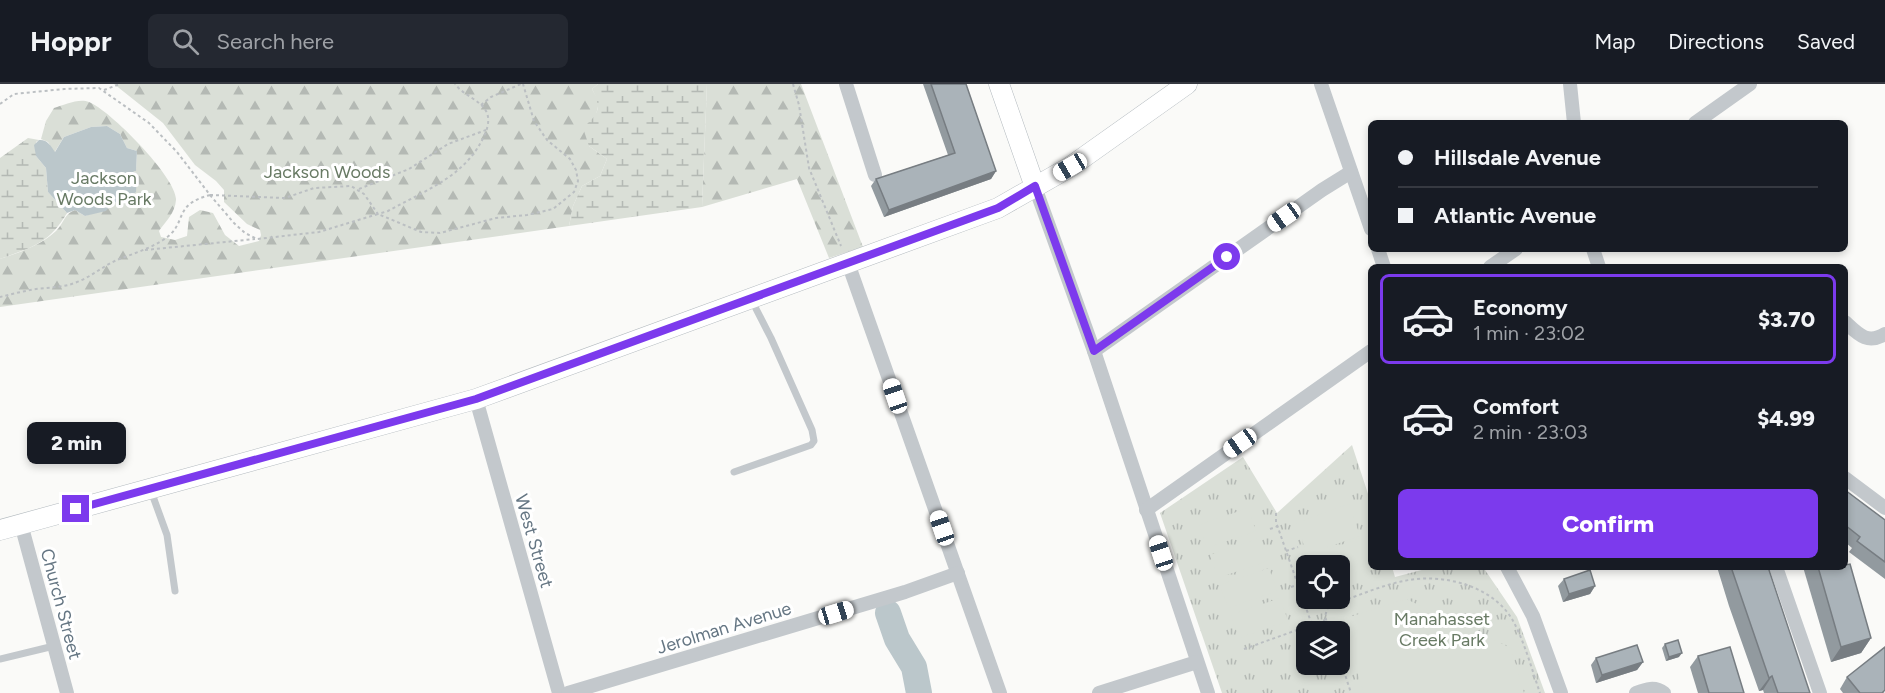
<!DOCTYPE html>
<meta charset="utf-8">
<style>
:root{--surface:#171b24;--page:#242831;--text:#f1f3f6;--muted:#9ea1a6;--line:#363941;--accent:#7c3aed}
body{margin:0;font-family:Figtree,sans-serif;background:var(--page);color:var(--text);height:100vh;display:flex;flex-direction:column;font-size:22px;white-space:nowrap}
*{box-sizing:border-box;margin:0}
p{font-size:20px;color:var(--muted)}
.icon{flex:none;width:33px;height:33px;fill:none;stroke:currentColor;stroke-width:2;stroke-linecap:round;stroke-linejoin:round}
.map{position:relative;flex:1;overflow:hidden}
.sheet{position:absolute;left:1368px;top:180px;width:480px;height:306px;display:flex;flex-direction:column;background:var(--surface);border-radius:9px;box-shadow:0 3px 9px #0003}
.sheet>*{flex:none}
.hud{position:absolute;left:1368px;top:36px;width:480px;height:132px;border-radius:9px;box-shadow:0 3px 9px #0003;display:grid;align-content:center;height:132px;padding:0 30px;background:var(--surface)}
.controls{position:absolute;left:1296px;top:471px;display:grid;gap:12px}
.controls a{display:grid;place-items:center;width:54px;height:54px;border-radius:9px;background:var(--surface);box-shadow:0 3px 9px #0003;font-size:30px}
.end{position:absolute;width:27px;height:27px;margin:-14px;border:8px solid #7c3aed;background:#fff;box-shadow:0 0 0 3px #fff}
.from{border-radius:50%}
.bubble{position:absolute;height:42px;border-radius:9px;background:var(--surface);box-shadow:0 3px 9px #0003;font-size:20px;font-weight:800;line-height:42px;text-align:center}
.car{position:absolute;width:18px;height:36px;margin:-18px -9px;border-radius:8px;box-shadow:0 0 4px 2px #0007;background:linear-gradient(#fff 24%,#345 0 40%,#fff 0 76%,#345 0 86%,#fff 0)}
.hud b{display:flex;align-items:center;gap:21px;height:57px;font-size:22px}
.hud b+b{border-top:2px solid var(--line)}
.hud i{width:15px;height:15px;background:var(--text)}
ul{padding:10px 0 0;list-style:none}
li{display:flex;align-items:center;gap:18px;height:90px;margin:0 12px 9px;padding:0 18px;border:3px solid transparent;border-radius:9px}
li div{flex:1}
li b{display:block;font-size:22px}
li em{font-style:normal;font-weight:800}
li.selected{border-color:var(--accent)}
li>.icon{width:54px;height:54px;stroke-width:1.5}
.primary-button{display:flex;gap:12px;margin-top:auto;padding:12px 30px}
.primary-button a{flex:1;height:69px;border-radius:9px;background:var(--accent);color:#fff;font-size:24px;font-weight:800;line-height:69px;text-align:center}
header{display:flex;align-items:center;gap:36px;box-sizing:border-box;height:84px;padding:0 30px;background:var(--surface);border-bottom:2px solid var(--line)}
header strong{font-size:28px}
nav{display:flex;gap:33px;margin-inline-start:auto;font-size:21px}
.search{width:420px;height:54px;background:var(--page);display:flex;align-items:center;gap:15px;box-sizing:border-box;padding:0 21px;border-radius:9px;color:var(--muted);font-size:22px}
.map>svg:first-child{display:block}
.grass{fill:url(#grass-tufts);fill-rule:evenodd}
.forest{fill:url(#forest-firs)}
.wetland{fill:url(#wetland-marsh)}
.pitch{fill:#dadfd7}
.water{fill:#bbc7cb}
.lines{fill:none;stroke-linecap:round;stroke-linejoin:round}
.river{stroke:#bbc7cb;stroke-width:26}
.secondary-casing{stroke:#b3babf;stroke-width:21}
.path{stroke:#bbbfc2;stroke-width:2;stroke-dasharray:3 3;stroke-linecap:butt}
.lane{stroke:#c3c8cc;stroke-width:7}
.street{stroke:#c3c8cc;stroke-width:14}
.secondary{stroke:#fff;stroke-width:20}
.wall{fill:#929a9f}
.shaded-wall{fill:#777d82}
.building{fill:#aab3b9;stroke:#777d82;stroke-width:1.5}
.route{stroke:#7c3aed;stroke-width:8}
.labels{text-anchor:middle;stroke-width:6;stroke-linejoin:round;paint-order:stroke}
.park-label{font-size:18px;fill:#687a64;stroke:#fff}
.street-label{font-size:18px;fill:#657683;stroke:#fff}
</style>
<header>
<strong>Hoppr</strong>
<div class="search"><svg class="icon" aria-label="search" viewBox="0 0 24 24"><circle cx="10" cy="10" r="6"/><path d="M15 15l6 6"/></svg>Search here</div>
<nav><a>Map</a><a>Directions</a><a>Saved</a></nav>
</header>
<div class="map">
<svg width="1885" height="609" viewBox="0 0 1885 609">
<defs>
<pattern id="grass-tufts" width="24" height="20" patternUnits="userSpaceOnUse" patternTransform="scale(1.5)"><rect width="24" height="20" fill="#dadfd7"/><path d="M3 7l-1-3M5 7V3M7 7l1-3M15 17l-1-3M17 17v-4M19 17l1-3" fill="none" stroke="#b4b9b4"/></pattern>
<pattern id="forest-firs" width="22" height="20" patternUnits="userSpaceOnUse" patternTransform="scale(1.5)"><rect width="22" height="20" fill="#dadfd7"/><path d="M5 1l3.5 6h-7zM16 11l3.5 6h-7z" fill="#b4b9b4"/></pattern>
<pattern id="wetland-marsh" width="20" height="14" patternUnits="userSpaceOnUse" patternTransform="scale(1.5)"><rect width="20" height="14" fill="#dadfd7"/><path d="M1 5h8M5 5V1M11 12h8M15 12V8" fill="none" stroke="#b4b9b4"/></pattern>
</defs>
<rect width="100%" height="100%" fill="#fafaf8"/>
<path class="grass" d="M1352 361 1371 419V483H1392L1395 493 1433 483H1483L1517 533 1545 609H1222L1160 429 1243 373 1277 429ZM1306 482H1340V514H1306ZM1306 548H1340V580H1306Z"/>
<g class="forest">
<path d="M114 0H598L592 5 599 18 589 62 607 75 600 92 582 102 573 122 569 142 0 223V175C20 168 40 162 56 147 64 139 64 130 75 126L85 132 109 124 112 119H118L133 86H136L137 67 127 64 120 50 107 42 91 43 64 53 54 69 48 58 41 55 46 37 54 24C64 21 79 14 89 18 110 26 178 95 176 116 175 129 166 137 159 147L161 153 175 156 187 152 189 133 200 126 213 129 225 151 239 162 259 157 261 151 260 146 247 140 224 118V106L216 97 195 81 163 39Z"/>
<polygon points="707,0 801,0 863,163 829,174 797,95 702,123"/>
</g>
<g class="wetland">
<path d="M598 0H707L702 123 569 142 573 122 582 102 600 92 607 75 589 62 583 44C599 29 602 25 592 5Z"/>
<path d="M28 54 39 56 36 58V72L46 84 48 108 67 129C49 160 32 163 0 175V74Z"/>
</g>
<g class="pitch">
<polygon points="1349,420 1360,452 1307,470 1296,439"/>
<polygon points="1248,424 1256,447 1207,464 1199,441"/>
<polygon points="1259,454 1267,477 1218,494 1210,471"/>
<polygon points="1361,454 1372,486 1340,497 1340,482 1311,481 1308,473"/>
<polygon points="1269,484 1277,507 1228,524 1220,501"/>
<polygon points="1280,514 1288,537 1239,554 1231,531"/>
<polygon points="1406,515 1511,564 1524,609 1364,609 1340,536"/>
</g>
<path class="water" d="M107 42 120 50 127 64 137 67 136 87H133L137 90 136 108 122 118 112 119 106 127 85 132 75 126 67 129 48 108 46 84 36 72 34 61 39 56C47 55 51 62 55 68L64 53 91 43Z"/>
<g class="lines">
<polyline class="river" points="888,529 897,555 914,583 919,609"/>
<g class="secondary-casing">
<g id="secondary">
<polyline points="999,0 1035,103"/>
<polyline points="0,446 476,315 998,124 1070,83 1187,0"/>
</g>
</g>
<g class="path">
<polyline points="793,0 799,21 809,84 841,162"/>
<polyline points="104,6 120,0"/>
<path d="M0 20 14 10 64 5 99 4 149 39 177 68 210 111C171 121 189 140 163 156 149 165 132 170 117 176 103 182 91 193 77 198 63 204 50 203 36 205 24 207 12 210 0 213"/>
<polyline points="481,21 491,13 521,0"/>
<polyline points="359,105 409,85 448,60 486,46"/>
<polyline points="210,111 234,139 245,149 257,155 319,148 378,130 421,148 440,149 496,134 527,131 553,125 574,108 578,97 576,86 570,75 547,56 534,37 523,0"/>
<path d="M210 111 285 114 314 104 351 102 364 110 378 130 388 127C426 106 467 92 485 50 488 43 490 34 486 27 480 16 463 11 455 0"/>
<polyline points="145,166 255,155"/>
<polyline points="1276,429 1276,438 1312,541"/>
<polyline points="1270,445 1278,442"/>
<polyline points="1286,467 1298,463"/>
<polyline points="1291,503 1306,498"/>
<path d="M1330 548 1325 532 1328 523 1334 520C1358 512 1384 500 1409 496 1445 490 1492 502 1512 535 1524 556 1532 586 1540 609"/>
<polyline points="1244,565 1325,536"/>
<polyline points="1340,575 1351,609"/>
</g>
<g class="lane">
<polyline points="734,388 811,361 814,357 812,346 771,254 752,217"/>
<polyline points="151,407 167,451 175,507"/>
<polyline points="0,575 54,562"/>
</g>
<g class="street">
<polyline points="846,0 875,91"/>
<polyline points="1321,0 1371,145"/>
<polyline points="1570,0 1574,39"/>
<polyline points="1695,39 1750,0"/>
<polyline points="1035,103 1094,267 1208,609"/>
<polyline points="1378,165 1384,183"/>
<polyline points="1593,165 1599,183"/>
<polyline points="848,179 1000,609"/>
<polyline points="1490,183 1516,165"/>
<path d="M1845 238C1858 250 1867 261 1885 250"/>
<polyline points="1094,267 1322,106 1351,88"/>
<polyline points="476,315 559,609"/>
<polyline points="1845,394 1885,424"/>
<polyline points="1146,426 1371,267"/>
<polyline points="21,440 67,609"/>
<polyline points="1507,483 1533,532 1561,609"/>
<polyline points="1776,483 1820,609"/>
<polyline points="568,609 905,508 958,489"/>
<polyline points="1099,609 1197,578"/>
<path d="M1636 609C1646 605 1655 602 1664 609"/>
</g>
<use href="#secondary" class="secondary"/>
</g>
<g class="wall">
<polygon points="923,0 966,0 996,87 991,95 884,133 871,102 876,95 948,71"/>
<polygon points="1845,406 1885,436 1885,495 1849,468 1852,464 1845,458"/>
<polygon points="1717,483 1768,483 1810,609 1764,609 1763,606 1759,607 1729,522"/>
<polygon points="1803,483 1845,483 1871,554 1861,569 1831,578"/>
<polygon points="1564,495 1595,502 1590,510 1563,518 1558,502"/>
<polygon points="1665,560 1679,573 1666,577 1662,564"/>
<polygon points="1698,572 1744,609 1698,609 1690,583"/>
<polygon points="1596,574 1643,578 1637,586 1596,599 1591,581"/>
<polygon points="1847,593 1885,609 1843,609 1840,605"/>
</g>
<g class="shaded-wall">
<polygon points="996,87 991,95 884,133 889,126"/>
<polygon points="1595,502 1590,510 1563,518 1569,510"/>
<polygon points="1871,554 1861,569 1831,578 1841,563"/>
<polygon points="1682,569 1679,573 1666,577 1669,573"/>
<polygon points="1643,578 1637,586 1596,599 1602,591"/>
<polygon points="1772,592 1763,606 1759,607 1769,594"/>
</g>
<g class="building">
<polygon points="931,0 966,0 996,87 889,126 876,95 955,69"/>
<polygon points="1845,406 1885,436 1885,478 1857,457 1860,453 1845,441"/>
<polygon points="1850,480 1871,554 1841,563 1818,483 1845,483 1845,481"/>
<polygon points="1731,483 1768,483 1810,609 1778,609 1772,592 1769,594"/>
<polygon points="1590,486 1595,502 1569,510 1564,495"/>
<polygon points="1678,556 1682,569 1669,573 1665,560"/>
<polygon points="1637,561 1643,578 1602,591 1596,574"/>
<polygon points="1730,563 1744,609 1709,609 1698,572"/>
<polygon points="1885,563 1885,606 1882,609 1860,609 1847,593"/>
</g>
<g class="lines">
<polyline class="route" points="76,425 476,315 998,124 1035,102 1094,267 1227,173"/>
</g>
<g class="labels">
<g class="park-label">
<text x="327" y="94">Jackson Woods</text>
<text x="104" y="100">Jackson<tspan x="104" dy="21">Woods Park</tspan></text>
<text x="1442" y="541">Manahasset<tspan x="1442" dy="21">Creek Park</tspan></text>
</g>
<g class="street-label">
<text transform="translate(534 457) rotate(74)" y="6">West Street</text>
<text transform="translate(61 520) rotate(75)" y="6">Church Street</text>
<text transform="translate(724 544) rotate(-17)" y="6">Jerolman Avenue</text>
</g>
</g>
</svg>
<div class="controls">
<a><svg class="icon" aria-label="locate" viewBox="0 0 24 24"><circle cx="12" cy="12" r="6"/><path d="M12 2v4M12 18v4M2 12h4M18 12h4"/></svg></a>
<a><svg class="icon" aria-label="layers" viewBox="0 0 24 24"><path d="M12 4l9 5-9 5-9-5zM3 14l9 5 9-5"/></svg></a>
</div>
<i class="end from" style="left:1227px;top:173px"></i>
<i class="end" style="left:76px;top:425px"></i>
<div class="bubble" style="left:27px;top:338px;width:99px">2 min</div>
<i class="car" style="left:1070px;top:83px;rotate:240deg"></i>
<i class="car" style="left:1284px;top:133px;rotate:235deg"></i>
<i class="car" style="left:895px;top:312px;rotate:341deg"></i>
<i class="car" style="left:1240px;top:359px;rotate:235deg"></i>
<i class="car" style="left:942px;top:444px;rotate:341deg"></i>
<i class="car" style="left:1161px;top:469px;rotate:342deg"></i>
<i class="car" style="left:836px;top:529px;rotate:73deg"></i>
<div class="hud">
<b><i class="from"></i>Hillsdale Avenue</b>
<b><i></i>Atlantic Avenue</b>
</div>
<section class="sheet">
<ul>
<li class="selected"><svg class="icon" aria-label="car" viewBox="0 0 24 24"><path d="M5 17H2v-5l4-1 3-4h7l3 4 3 1v5h-3M9 17h6M6 11h13"/><circle cx="7" cy="17" r="2"/><circle cx="17" cy="17" r="2"/></svg><div><b>Economy</b><p>1 min · 23:02</p></div><em>$3.70</em></li>
<li><svg class="icon" aria-label="car" viewBox="0 0 24 24"><path d="M5 17H2v-5l4-1 3-4h7l3 4 3 1v5h-3M9 17h6M6 11h13"/><circle cx="7" cy="17" r="2"/><circle cx="17" cy="17" r="2"/></svg><div><b>Comfort</b><p>2 min · 23:03</p></div><em>$4.99</em></li>
</ul>
<div class="primary-button"><a>Confirm</a></div>
</section>
</div>
